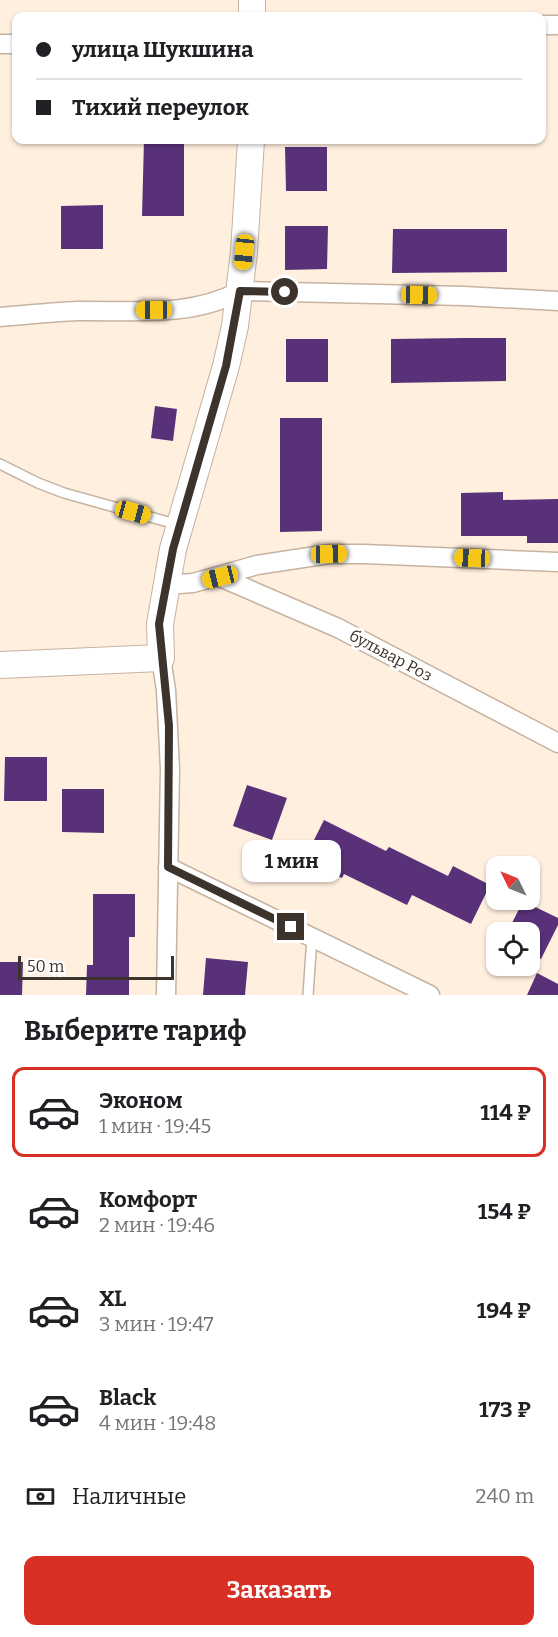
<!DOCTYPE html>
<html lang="ru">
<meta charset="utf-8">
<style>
:root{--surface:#fff;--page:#f6f6f6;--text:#202124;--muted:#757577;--line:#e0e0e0;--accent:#d93025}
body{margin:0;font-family:Bitter,serif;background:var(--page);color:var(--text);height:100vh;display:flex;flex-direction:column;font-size:22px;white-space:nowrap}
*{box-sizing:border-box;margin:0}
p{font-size:20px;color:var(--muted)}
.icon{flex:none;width:33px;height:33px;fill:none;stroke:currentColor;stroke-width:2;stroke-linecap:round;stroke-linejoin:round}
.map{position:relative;height:995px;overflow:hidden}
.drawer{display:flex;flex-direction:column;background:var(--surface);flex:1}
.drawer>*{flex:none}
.guide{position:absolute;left:12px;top:12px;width:534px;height:132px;border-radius:12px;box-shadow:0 2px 4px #0004;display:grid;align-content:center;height:132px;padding:0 24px;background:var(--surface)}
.needle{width:39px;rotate:313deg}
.tools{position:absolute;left:486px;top:856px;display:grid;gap:12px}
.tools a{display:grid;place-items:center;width:54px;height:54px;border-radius:12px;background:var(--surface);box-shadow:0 2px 4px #0004;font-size:30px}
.scale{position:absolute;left:18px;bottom:15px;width:156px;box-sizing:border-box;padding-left:6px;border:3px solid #3b332c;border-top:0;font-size:16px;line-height:21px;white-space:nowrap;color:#3b332c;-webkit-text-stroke:4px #fff;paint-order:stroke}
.end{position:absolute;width:27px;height:27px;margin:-14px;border:8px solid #3b332c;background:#fff;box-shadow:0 0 0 3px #fff}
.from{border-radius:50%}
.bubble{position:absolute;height:42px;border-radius:12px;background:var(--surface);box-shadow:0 2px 4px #0004;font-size:20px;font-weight:700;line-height:42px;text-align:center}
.car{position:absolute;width:18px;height:36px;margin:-18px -9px;border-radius:8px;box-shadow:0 0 4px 2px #0007;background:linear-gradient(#f5c518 24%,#345 0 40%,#f5c518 0 76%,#345 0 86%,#f5c518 0)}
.guide b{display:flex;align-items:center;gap:21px;height:57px;font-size:22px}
.guide b+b{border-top:2px solid var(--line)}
.guide i{width:15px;height:15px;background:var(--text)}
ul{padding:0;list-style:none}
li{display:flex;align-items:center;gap:18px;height:90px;margin:0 12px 9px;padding:0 12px;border:3px solid transparent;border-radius:12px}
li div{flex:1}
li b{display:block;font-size:22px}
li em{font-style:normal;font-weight:700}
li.active{border-color:var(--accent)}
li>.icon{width:54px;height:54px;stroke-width:1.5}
h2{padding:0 24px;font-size:27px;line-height:72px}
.pay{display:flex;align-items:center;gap:15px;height:66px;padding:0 24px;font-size:22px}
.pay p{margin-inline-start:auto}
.button{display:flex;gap:12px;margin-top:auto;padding:12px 24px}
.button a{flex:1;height:69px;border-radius:12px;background:var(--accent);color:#fff;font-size:24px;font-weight:700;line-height:69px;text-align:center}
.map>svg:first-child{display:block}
.building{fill:#583178}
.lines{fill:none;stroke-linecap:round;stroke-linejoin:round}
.lane-casing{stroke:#c6b3a1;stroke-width:12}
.street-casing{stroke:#c6b3a1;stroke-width:21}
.secondary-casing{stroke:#c6b3a1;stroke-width:28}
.lane{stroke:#fff;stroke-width:9}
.street{stroke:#fff;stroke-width:18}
.secondary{stroke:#fff;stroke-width:26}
.route{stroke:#3b332c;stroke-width:8}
.labels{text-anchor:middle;stroke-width:6;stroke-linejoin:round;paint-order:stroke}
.street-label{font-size:16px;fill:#3b332c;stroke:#fff}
</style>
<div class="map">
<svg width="558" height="995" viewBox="0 0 558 995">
<rect width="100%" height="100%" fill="#ffefdf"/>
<g class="building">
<polygon points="144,140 184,140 184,216 142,216"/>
<polygon points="285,147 327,147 327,191 286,191"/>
<polygon points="103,205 103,249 61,249 61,206"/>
<polygon points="285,226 328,226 327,269 285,270"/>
<polygon points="393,229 507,229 507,272 392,273"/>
<polygon points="464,338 506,338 506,381 391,383 391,339"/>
<rect x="286" y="339" width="42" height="43"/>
<polygon points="155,406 177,409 173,441 151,438"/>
<polygon points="280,418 322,418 322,531 280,532"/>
<polygon points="503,492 503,500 558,499 558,543 527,543 527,536 461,536 461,493"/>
<polygon points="5,757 47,757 47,801 4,801"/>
<polygon points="247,785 287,798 272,840 233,826"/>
<polygon points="62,789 104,789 104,833 62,832"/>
<polygon points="324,820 386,851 389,847 448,876 453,866 490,885 471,924 412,895 407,905 344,874 342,878 304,860"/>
<polygon points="93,894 135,894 135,937 129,937 129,995 86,995 87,965 93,965"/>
<polygon points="523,901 558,918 558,925 541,959 530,953 530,933 507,933"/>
<polygon points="206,958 248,962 245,995 203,995"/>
<polygon points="0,962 23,962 22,995 0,995"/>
<polygon points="537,973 558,984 558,995 527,995"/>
</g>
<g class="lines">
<g class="lane-casing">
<g id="lane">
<polyline points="0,464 38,483 64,493 179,525"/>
<polyline points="308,995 312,937"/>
</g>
</g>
<g class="street-casing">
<g id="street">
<polyline points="542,25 558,25"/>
<polyline points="0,44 16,44"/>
<path d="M0 317C26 315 52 312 78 311 132 310 190 318 240 291L464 296 558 301"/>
<polyline points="220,577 338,628 558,743"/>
<polyline points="165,585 193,583 257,565 329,554 364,554 558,562"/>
<polyline points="161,658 166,690 170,769 166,995"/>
<polyline points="168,867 430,995"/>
</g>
</g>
<g class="secondary-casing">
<g id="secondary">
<polyline points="252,16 252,0"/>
<polyline points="0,665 161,658 160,624 173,549 226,366 235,326 244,252 251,140"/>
</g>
</g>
<use href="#lane" class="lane"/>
<use href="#street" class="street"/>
<use href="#secondary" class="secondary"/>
</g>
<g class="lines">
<polyline class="route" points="285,292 240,291 226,366 173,549 159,624 169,726 168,867 291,927"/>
</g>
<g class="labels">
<g class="street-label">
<text transform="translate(391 655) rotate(28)" y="6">бульвар Роз</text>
</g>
</g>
</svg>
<div class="tools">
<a><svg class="needle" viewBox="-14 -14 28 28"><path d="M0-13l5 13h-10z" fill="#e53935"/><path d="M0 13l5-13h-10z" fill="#757577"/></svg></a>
<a><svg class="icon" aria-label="locate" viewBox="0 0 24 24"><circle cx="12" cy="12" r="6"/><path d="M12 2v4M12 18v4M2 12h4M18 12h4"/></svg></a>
</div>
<div class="scale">50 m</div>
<i class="end from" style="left:285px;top:292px"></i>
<i class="end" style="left:291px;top:927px"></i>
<div class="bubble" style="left:242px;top:840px;width:99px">1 мин</div>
<i class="car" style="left:244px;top:252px;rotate:186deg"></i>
<i class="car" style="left:419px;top:295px;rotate:91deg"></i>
<i class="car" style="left:154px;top:310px;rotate:270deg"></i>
<i class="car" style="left:133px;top:512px;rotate:105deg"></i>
<i class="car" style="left:329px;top:554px;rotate:89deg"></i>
<i class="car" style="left:472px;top:558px;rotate:272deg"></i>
<i class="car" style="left:220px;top:577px;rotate:256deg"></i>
<div class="guide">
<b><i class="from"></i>улица Шукшина</b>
<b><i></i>Тихий переулок</b>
</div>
</div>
<section class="drawer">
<h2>Выберите тариф</h2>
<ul>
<li class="active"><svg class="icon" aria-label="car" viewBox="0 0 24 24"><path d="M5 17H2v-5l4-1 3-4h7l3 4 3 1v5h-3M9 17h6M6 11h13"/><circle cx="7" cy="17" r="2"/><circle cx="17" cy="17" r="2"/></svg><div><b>Эконом</b><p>1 мин · 19:45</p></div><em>114 ₽</em></li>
<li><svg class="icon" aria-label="car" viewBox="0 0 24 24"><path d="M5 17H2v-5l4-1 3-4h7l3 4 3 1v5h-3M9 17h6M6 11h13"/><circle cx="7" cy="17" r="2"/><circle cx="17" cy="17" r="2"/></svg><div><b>Комфорт</b><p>2 мин · 19:46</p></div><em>154 ₽</em></li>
<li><svg class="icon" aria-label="car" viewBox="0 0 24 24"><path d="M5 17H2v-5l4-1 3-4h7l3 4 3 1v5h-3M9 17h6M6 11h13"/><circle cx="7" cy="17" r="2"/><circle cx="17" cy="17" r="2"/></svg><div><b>XL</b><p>3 мин · 19:47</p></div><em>194 ₽</em></li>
<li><svg class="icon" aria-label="car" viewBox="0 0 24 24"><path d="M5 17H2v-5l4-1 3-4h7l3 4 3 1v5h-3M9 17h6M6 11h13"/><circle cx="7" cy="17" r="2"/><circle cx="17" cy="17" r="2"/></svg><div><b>Black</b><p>4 мин · 19:48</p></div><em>173 ₽</em></li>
</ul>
<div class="pay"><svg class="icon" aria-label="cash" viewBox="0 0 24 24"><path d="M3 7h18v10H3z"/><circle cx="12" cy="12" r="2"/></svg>Наличные<p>240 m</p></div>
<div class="button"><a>Заказать</a></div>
</section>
